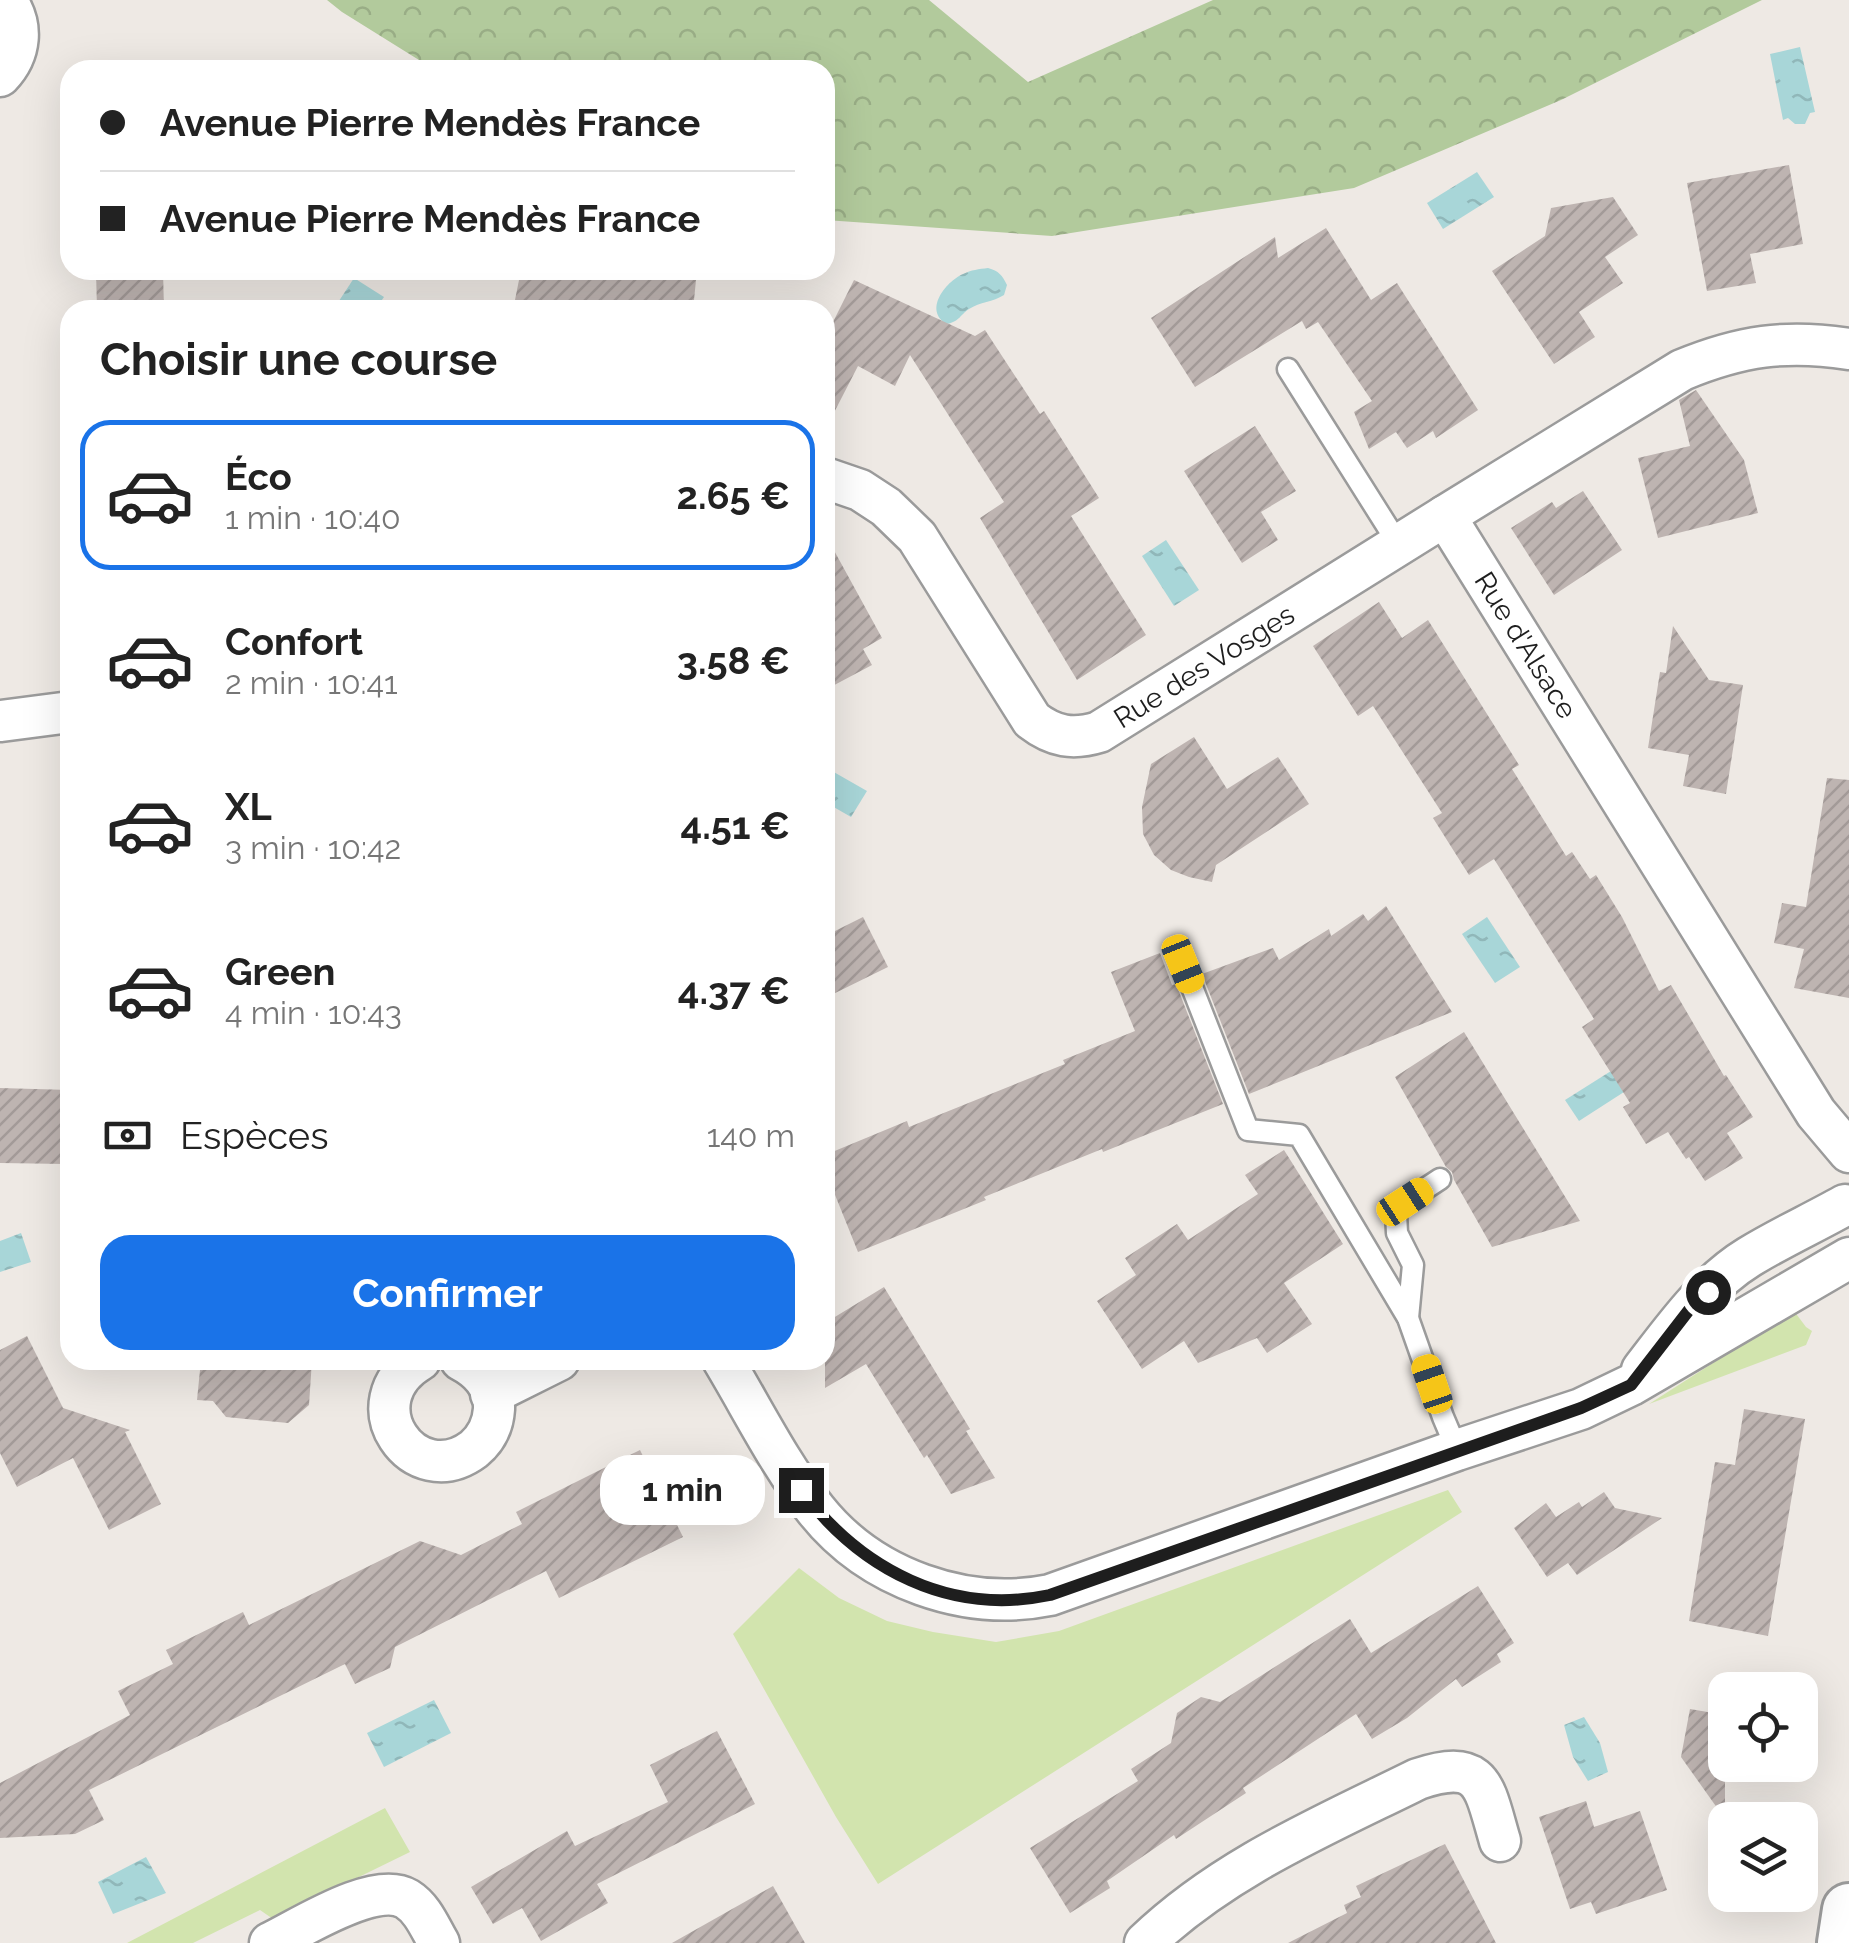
<!DOCTYPE html>
<html lang="fr">
<meta charset="utf-8">
<style>
:root{--surface:#fff;--page:#f2f2f2;--text:#222;--muted:#767676;--line:#e0e0e0;--accent:#1a73e8}
body{margin:0;font-family:Raleway,sans-serif;background:var(--page);color:var(--text);height:100vh;display:flex;flex-direction:column;font-size:38px;white-space:nowrap}
*{box-sizing:border-box;margin:0}
p{font-size:32px;color:var(--muted)}
.icon{flex:none;width:55px;height:55px;fill:none;stroke:currentColor;stroke-width:2;stroke-linecap:round;stroke-linejoin:round}
.map{position:relative;flex:1;overflow:hidden}
.drawer{position:absolute;left:60px;top:300px;width:775px;height:1070px;display:flex;flex-direction:column;background:var(--surface);border-radius:30px;box-shadow:0 10px 40px #0002}
.drawer>*{flex:none}
.guide{position:absolute;left:60px;top:60px;width:775px;height:220px;border-radius:30px;box-shadow:0 10px 40px #0002;display:grid;align-content:center;height:220px;padding:0 40px;background:var(--surface)}
.buttons{position:absolute;left:1708px;top:1672px;display:grid;gap:20px}
.buttons a{display:grid;place-items:center;width:110px;height:110px;border-radius:20px;background:var(--surface);box-shadow:0 10px 40px #0002;font-size:50px}
.end{position:absolute;width:45px;height:45px;margin:-22px;border:12px solid #1e1e1e;background:#fff;box-shadow:0 0 0 5px #fff}
.from{border-radius:50%}
.bubble{position:absolute;height:70px;border-radius:30px;background:var(--surface);box-shadow:0 10px 40px #0002;font-size:32px;font-weight:700;line-height:70px;text-align:center}
.car{position:absolute;width:30px;height:60px;margin:-30px -15px;border-radius:12px;box-shadow:0 0 8px 2px #0007;background:linear-gradient(#f5c518 24%,#345 0 40%,#f5c518 0 76%,#345 0 86%,#f5c518 0)}
.guide b{display:flex;align-items:center;gap:35px;height:95px;font-size:38px}
.guide b+b{border-top:2px solid var(--line)}
.guide i{width:25px;height:25px;background:var(--text)}
ul{padding:0;list-style:none}
li{display:flex;align-items:center;gap:30px;height:150px;margin:0 20px 15px;padding:0 20px;border:5px solid transparent;border-radius:30px}
li div{flex:1}
li b{display:block;font-size:38px}
li em{font-style:normal;font-weight:700}
li.current{border-color:var(--accent)}
li>.icon{width:90px;height:90px;stroke-width:1.5}
h2{padding:0 40px;font-size:45px;line-height:120px}
.pay{display:flex;align-items:center;gap:25px;height:110px;padding:0 40px;font-size:38px}
.pay p{margin-inline-start:auto}
.action{display:flex;gap:20px;margin-top:auto;padding:20px 40px}
.action a{flex:1;height:115px;border-radius:30px;background:var(--accent);color:#fff;font-size:40px;font-weight:700;line-height:115px;text-align:center}
.map>svg:first-child{display:block}
.grass{fill:#d2e4ae}
.forest{fill:url(#forest-crowns)}
.water{fill:url(#water-ripples)}
.building{fill:url(#building-hatch)}
.lines{fill:none;stroke-linecap:round;stroke-linejoin:round}
.service-casing{stroke:#9b9b9b;stroke-width:25}
.minor-casing{stroke:#9b9b9b;stroke-width:45}
.tertiary-casing{stroke:#9b9b9b;stroke-width:58}
.service{stroke:#fff;stroke-width:20}
.minor{stroke:#fff;stroke-width:40}
.tertiary{stroke:#fff;stroke-width:52}
.route{stroke:#1e1e1e;stroke-width:12}
.labels{text-anchor:middle;stroke-width:8;stroke-linejoin:round;paint-order:stroke}
.street-label{font-size:28px;fill:#1e1e1e;stroke:#fff}
</style>
<div class="map">
<svg width="1849" height="1943" viewBox="0 0 1849 1943">
<defs>
<pattern id="forest-crowns" width="20" height="18" patternUnits="userSpaceOnUse" patternTransform="scale(2.5)"><rect width="20" height="18" fill="#b2ca9c"/><path d="M2 6a3 3 0 1 1 6 0M12 15a3 3 0 1 1 6 0" fill="none" stroke="#99ad86"/></pattern>
<pattern id="water-ripples" width="26" height="14" patternUnits="userSpaceOnUse" patternTransform="scale(2.5)"><rect width="26" height="14" fill="#a8d6d8"/><path d="M2 4q2-2 4 0t4 0M15 11q2-2 4 0t4 0" fill="none" stroke="#90b7b9"/></pattern>
<pattern id="building-hatch" width="6" height="6" patternUnits="userSpaceOnUse" patternTransform="scale(2.5)"><rect width="6" height="6" fill="#beb4b1"/><path d="M-1 1l2-2M0 6l6-6M5 7l2-2" fill="none" stroke="#a39a98"/></pattern>
</defs>
<rect width="100%" height="100%" fill="#eee9e4"/>
<g class="grass">
<polygon points="1794,1311 1806,1327 1812,1331 1806,1345 1649,1404"/>
<polygon points="1448,1490 1462,1512 878,1884 836,1817 733,1634 799,1568 839,1598 887,1621 933,1632 996,1642 1059,1631"/>
<polygon points="385,1808 410,1852 273,1919 260,1910 193,1943 127,1943"/>
</g>
<polygon class="forest" points="327,0 929,0 1028,82 1213,0 1762,0 1561,100 1354,188 1052,236 825,220 825,70 435,70 342,12"/>
<g class="water">
<polygon points="1800,47 1815,112 1810,113 1805,124 1795,124 1788,118 1783,120 1770,54"/>
<polygon points="1477,172 1494,197 1443,229 1427,203"/>
<path d="M988 268C999 271 1002 275 1007 285L1004 295C993 302 980 302 969 309 960 315 960 321 947 324 923 311 945 282 963 274 971 270 979 269 988 268Z"/>
<polygon points="354,278 384,297 375,310 333,310"/>
<polygon points="1166,540 1199,590 1174,606 1142,556"/>
<polygon points="825,767 867,791 851,817 825,802"/>
<polygon points="1487,917 1520,967 1495,983 1462,934"/>
<polygon points="1611,1071 1624,1092 1579,1121 1565,1100"/>
<polygon points="21,1233 31,1262 0,1272 0,1241"/>
<polygon points="434,1700 451,1733 384,1767 367,1733"/>
<polygon points="1584,1717 1600,1743 1608,1772 1588,1781 1573,1757 1564,1725"/>
<polygon points="146,1857 166,1893 113,1914 98,1882"/>
</g>
<g class="building">
<polygon points="1789,165 1803,244 1750,254 1756,283 1707,291 1687,183"/>
<polygon points="1613,197 1638,235 1605,257 1623,283 1579,312 1595,337 1554,364 1492,271 1545,236 1551,208"/>
<polygon points="1326,228 1371,300 1397,283 1478,410 1436,438 1433,431 1407,448 1396,432 1369,449 1354,412 1372,401 1318,322 1306,329 1302,321 1195,387 1151,318 1275,237 1278,258"/>
<polygon points="96,270 163,270 164,310 97,310"/>
<polygon points="521,270 697,270 693,310 513,310"/>
<polygon points="854,280 975,336 985,330 1040,414 1044,411 1099,498 1071,516 1146,635 1077,680 980,518 1004,502 910,355 895,386 858,366 825,430 825,338"/>
<polygon points="1696,390 1744,460 1758,513 1658,538 1638,458 1690,446 1679,400"/>
<polygon points="1255,426 1296,491 1261,512 1278,540 1242,563 1184,471"/>
<polygon points="1583,491 1622,550 1554,595 1511,528 1552,502 1556,508"/>
<polygon points="825,534 882,638 863,649 872,665 825,690"/>
<polygon points="1379,602 1402,638 1428,620 1519,765 1512,769 1566,856 1572,852 1590,879 1596,875 1622,917 1659,991 1671,985 1724,1076 1726,1075 1753,1117 1727,1133 1743,1158 1705,1181 1689,1157 1686,1159 1668,1132 1646,1144 1623,1107 1630,1103 1582,1027 1594,1019 1494,859 1469,875 1433,818 1442,813 1373,706 1358,716 1313,646"/>
<polygon points="1673,626 1709,680 1743,685 1726,794 1683,786 1689,755 1648,748 1660,672 1666,673"/>
<polygon points="1194,737 1227,789 1278,757 1309,804 1216,865 1212,882 1189,877 1171,870 1154,855 1143,834 1142,807 1151,764"/>
<polygon points="1827,778 1849,780 1849,998 1794,988 1804,949 1774,943 1782,903 1806,907"/>
<polygon points="1386,906 1452,1012 1249,1094 1202,974 1273,948 1279,960 1329,929 1331,936 1363,914 1368,921"/>
<polygon points="863,917 888,967 825,998 825,936"/>
<polygon points="1160,953 1172,985 1176,984 1223,1104 1103,1152 1102,1149 984,1197 986,1200 858,1252 825,1170 825,1155 907,1121 909,1127 1065,1064 1063,1060 1135,1031 1111,972"/>
<polygon points="1464,1032 1580,1221 1492,1247 1454,1180 1452,1172 1446,1167 1395,1077"/>
<polygon points="0,1088 70,1090 70,1140 65,1140 65,1164 0,1163"/>
<polygon points="1284,1150 1343,1244 1284,1283 1312,1324 1267,1353 1257,1338 1198,1363 1184,1341 1142,1369 1097,1301 1136,1275 1125,1258 1177,1224 1188,1240 1258,1194 1245,1175"/>
<polygon points="884,1287 970,1429 966,1431 995,1478 951,1494 927,1455 924,1458 866,1364 825,1388 825,1323"/>
<polygon points="27,1336 63,1408 130,1430 125,1432 161,1504 109,1530 73,1458 17,1487 0,1453 0,1350"/>
<polygon points="201,1360 312,1360 309,1405 288,1423 226,1417 213,1401 197,1400"/>
<polygon points="1744,1409 1805,1419 1768,1636 1689,1621 1715,1462 1735,1465"/>
<polygon points="640,1450 683,1537 559,1598 546,1571 395,1647 390,1668 355,1684 345,1664 89,1790 104,1820 75,1834 0,1838 0,1783 130,1715 118,1691 173,1664 166,1650 243,1612 249,1625 420,1541 461,1555 522,1524 516,1512"/>
<polygon points="1604,1492 1615,1508 1662,1518 1577,1575 1568,1563 1547,1577 1514,1528 1546,1503 1556,1517 1579,1502 1582,1507"/>
<polygon points="1478,1586 1514,1643 1497,1654 1501,1662 1462,1687 1456,1679 1407,1718 1372,1739 1356,1714 1243,1788 1246,1793 1176,1839 1174,1835 1107,1881 1110,1888 1070,1913 1030,1848 1138,1781 1131,1769 1171,1743 1177,1713 1201,1697 1220,1702 1350,1619 1371,1653"/>
<polygon points="1690,1709 1725,1715 1725,1819 1681,1757"/>
<polygon points="717,1731 755,1804 597,1884 608,1903 541,1941 522,1908 493,1924 471,1887 567,1831 575,1846 668,1802 650,1765"/>
<polygon points="1586,1801 1594,1827 1640,1811 1667,1890 1596,1914 1591,1902 1570,1909 1539,1817"/>
<polygon points="1445,1844 1496,1943 1288,1943 1347,1913 1344,1905 1361,1897 1356,1886"/>
<polygon points="773,1886 805,1943 672,1943"/>
</g>
<g class="lines">
<g class="service-casing">
<g id="service">
<polyline points="1288,369 1399,545"/>
<polyline points="1183,964 1248,1130 1299,1135 1408,1318 1443,1417 1457,1450"/>
<polyline points="1408,1318 1413,1265 1397,1233 1396,1213 1405,1202 1440,1179"/>
</g>
</g>
<g class="minor-casing">
<g id="minor">
<path d="M0 76C21 54 24 25 6 0"/>
<path d="M1849 349C1786 339 1740 346 1682 370L1445 516 1816 1113 1849 1152"/>
<path d="M825 478 860 490 886 507 917 537 1032 720C1054 737 1073 740 1099 732L1445 516"/>
<polyline points="1,721 70,712"/>
<path d="M420 1360C350 1402 414 1494 474 1449 486 1439 493 1425 494 1409 495 1386 480 1370 461 1360"/>
<path d="M723 1360C753 1410 780 1465 816 1510 871 1579 966 1612 1050 1595L1457 1450 1581 1409 1631 1385 1849 1258"/>
<path d="M1642 1370C1673 1330 1705 1284 1749 1257 1780 1238 1813 1223 1845 1205"/>
<polyline points="491,1394 559,1360"/>
<path d="M270 1943C301 1928 375 1880 407 1899 423 1909 430 1928 439 1943"/>
<path d="M1145 1943C1223 1868 1323 1826 1418 1779 1484 1757 1484 1787 1500 1841"/>
</g>
</g>
<g class="tertiary-casing">
<polyline id="tertiary" points="1844,1943 1849,1910"/>
</g>
<use href="#service" class="service"/>
<use href="#minor" class="minor"/>
<use href="#tertiary" class="tertiary"/>
</g>
<g class="lines">
<path class="route" d="M801 1490C861 1570 950 1616 1050 1595L1581 1408 1631 1385 1689 1310 1708 1292"/>
</g>
<g class="labels">
<g class="street-label">
<text transform="translate(1526 645) rotate(58)" y="10">Rue d'Alsace</text>
<text transform="translate(1204 666) rotate(-32)" y="10">Rue des Vosges</text>
</g>
</g>
</svg>
<div class="buttons">
<a><svg class="icon" aria-label="locate" viewBox="0 0 24 24"><circle cx="12" cy="12" r="6"/><path d="M12 2v4M12 18v4M2 12h4M18 12h4"/></svg></a>
<a><svg class="icon" aria-label="layers" viewBox="0 0 24 24"><path d="M12 4l9 5-9 5-9-5zM3 14l9 5 9-5"/></svg></a>
</div>
<i class="end from" style="left:1708px;top:1292px"></i>
<i class="end" style="left:801px;top:1490px"></i>
<div class="bubble" style="left:600px;top:1455px;width:165px">1 min</div>
<i class="car" style="left:1183px;top:964px;rotate:158deg"></i>
<i class="car" style="left:1405px;top:1202px;rotate:57deg"></i>
<i class="car" style="left:1432px;top:1384px;rotate:341deg"></i>
<div class="guide">
<b><i class="from"></i>Avenue Pierre Mendès France</b>
<b><i></i>Avenue Pierre Mendès France</b>
</div>
<section class="drawer">
<h2>Choisir une course</h2>
<ul>
<li class="current"><svg class="icon" aria-label="car" viewBox="0 0 24 24"><path d="M5 17H2v-5l4-1 3-4h7l3 4 3 1v5h-3M9 17h6M6 11h13"/><circle cx="7" cy="17" r="2"/><circle cx="17" cy="17" r="2"/></svg><div><b>Éco</b><p>1 min · 10:40</p></div><em>2.65 €</em></li>
<li><svg class="icon" aria-label="car" viewBox="0 0 24 24"><path d="M5 17H2v-5l4-1 3-4h7l3 4 3 1v5h-3M9 17h6M6 11h13"/><circle cx="7" cy="17" r="2"/><circle cx="17" cy="17" r="2"/></svg><div><b>Confort</b><p>2 min · 10:41</p></div><em>3.58 €</em></li>
<li><svg class="icon" aria-label="car" viewBox="0 0 24 24"><path d="M5 17H2v-5l4-1 3-4h7l3 4 3 1v5h-3M9 17h6M6 11h13"/><circle cx="7" cy="17" r="2"/><circle cx="17" cy="17" r="2"/></svg><div><b>XL</b><p>3 min · 10:42</p></div><em>4.51 €</em></li>
<li><svg class="icon" aria-label="car" viewBox="0 0 24 24"><path d="M5 17H2v-5l4-1 3-4h7l3 4 3 1v5h-3M9 17h6M6 11h13"/><circle cx="7" cy="17" r="2"/><circle cx="17" cy="17" r="2"/></svg><div><b>Green</b><p>4 min · 10:43</p></div><em>4.37 €</em></li>
</ul>
<div class="pay"><svg class="icon" aria-label="cash" viewBox="0 0 24 24"><path d="M3 7h18v10H3z"/><circle cx="12" cy="12" r="2"/></svg>Espèces<p>140 m</p></div>
<div class="action"><a>Confirmer</a></div>
</section>
</div>
